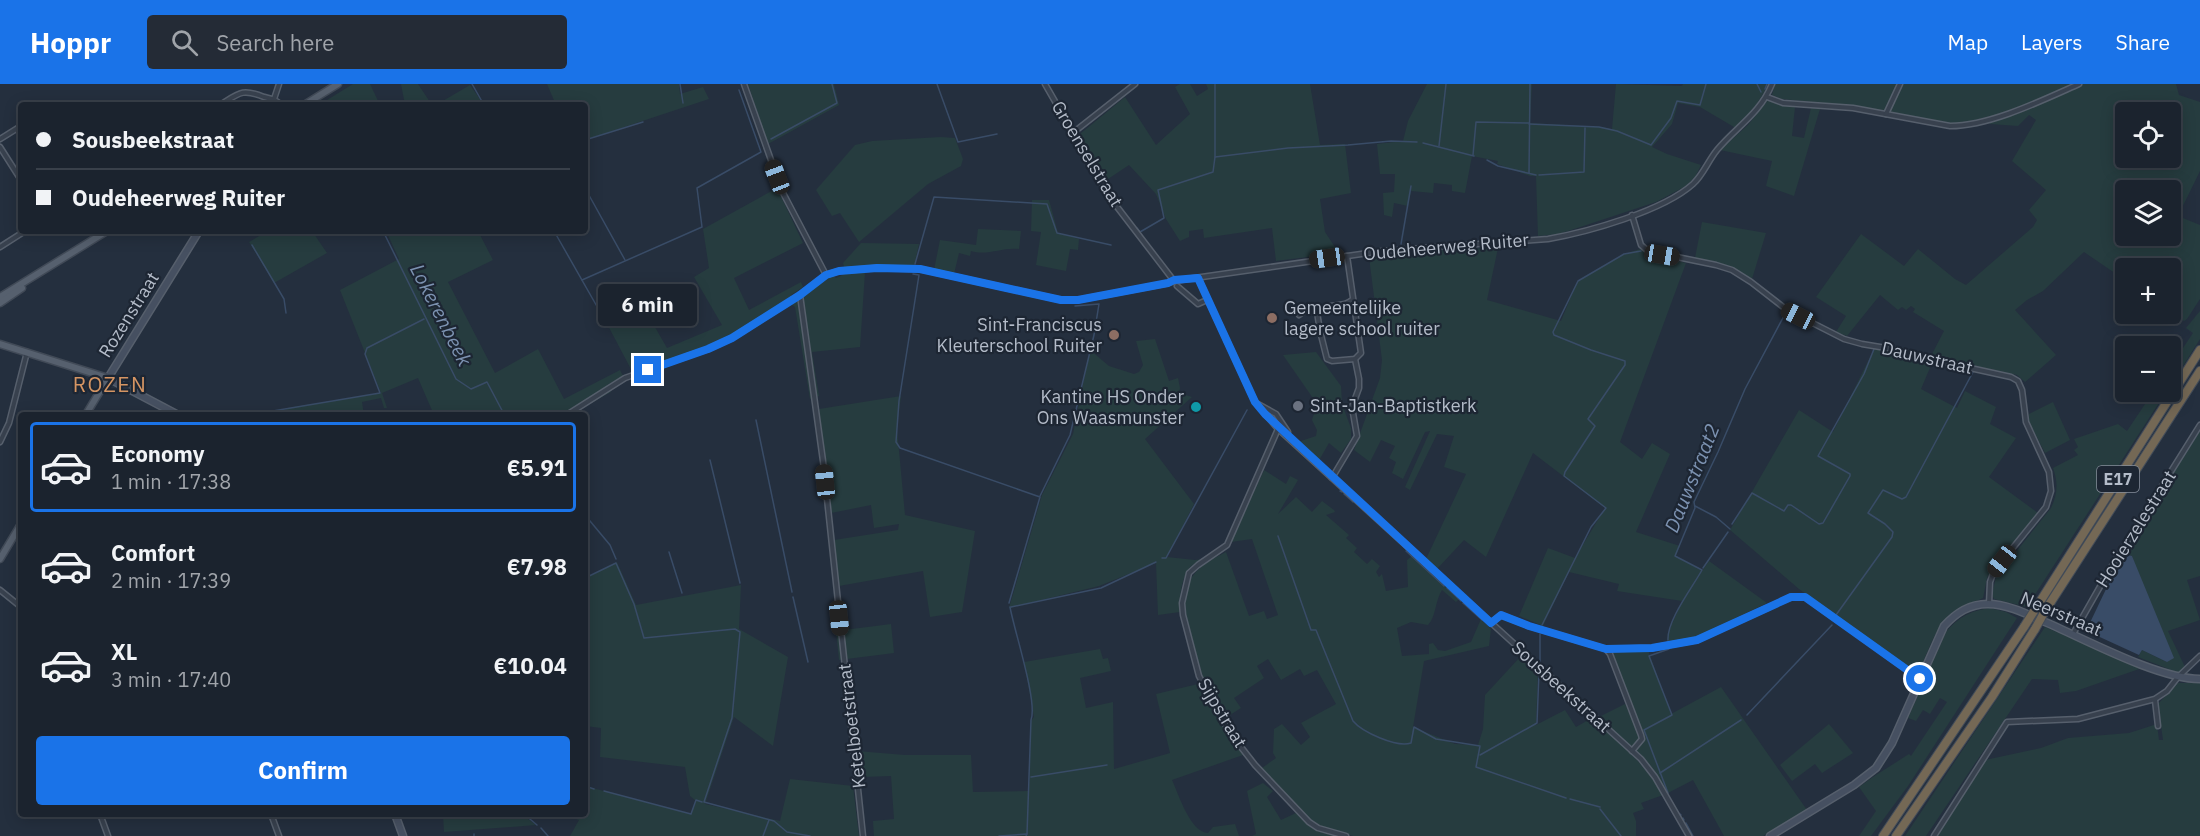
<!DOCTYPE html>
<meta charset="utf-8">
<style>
:root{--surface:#1b232e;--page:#242b36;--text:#f1f3f6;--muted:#a0a4aa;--line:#39404a;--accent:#1a73e8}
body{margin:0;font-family:"IBM Plex Sans",sans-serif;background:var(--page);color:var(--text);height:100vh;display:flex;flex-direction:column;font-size:22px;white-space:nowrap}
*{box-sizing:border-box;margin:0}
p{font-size:20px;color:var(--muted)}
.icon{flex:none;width:33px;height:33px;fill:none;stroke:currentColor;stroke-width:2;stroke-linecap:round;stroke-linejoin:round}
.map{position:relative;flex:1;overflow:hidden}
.panel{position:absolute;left:18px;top:328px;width:570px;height:405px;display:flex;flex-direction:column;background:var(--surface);border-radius:6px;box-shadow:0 3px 15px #0003,0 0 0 2px var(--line)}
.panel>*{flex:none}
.guide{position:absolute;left:18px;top:18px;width:570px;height:132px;border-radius:6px;box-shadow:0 3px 15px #0003,0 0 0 2px var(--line);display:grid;align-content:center;height:132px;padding:0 18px;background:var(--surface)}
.controls{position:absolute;left:2115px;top:18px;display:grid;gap:12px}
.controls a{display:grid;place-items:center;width:66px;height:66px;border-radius:6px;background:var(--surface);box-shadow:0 3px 15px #0003,0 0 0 2px var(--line);font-size:30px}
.end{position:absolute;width:27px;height:27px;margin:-14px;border:8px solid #1a73e8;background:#fff;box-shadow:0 0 0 3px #fff}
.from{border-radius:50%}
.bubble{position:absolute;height:42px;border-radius:6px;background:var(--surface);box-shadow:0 3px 15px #0003,0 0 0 2px var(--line);font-size:20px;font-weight:800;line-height:42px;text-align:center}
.car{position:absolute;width:18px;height:36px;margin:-18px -9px;border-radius:8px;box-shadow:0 0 4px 2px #0007;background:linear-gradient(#222 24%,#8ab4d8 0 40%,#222 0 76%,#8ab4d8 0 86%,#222 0)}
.guide b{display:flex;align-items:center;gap:21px;height:57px;font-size:22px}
.guide b+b{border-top:2px solid var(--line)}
.guide i{width:15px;height:15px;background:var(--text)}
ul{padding:10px 0 0;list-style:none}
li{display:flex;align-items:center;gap:18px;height:90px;margin:0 12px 9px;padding:0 6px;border:3px solid transparent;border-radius:6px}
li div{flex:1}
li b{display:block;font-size:22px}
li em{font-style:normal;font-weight:800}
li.active{border-color:var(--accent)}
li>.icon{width:54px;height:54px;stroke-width:1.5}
.button{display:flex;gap:12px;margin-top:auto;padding:12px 18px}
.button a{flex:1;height:69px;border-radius:6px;background:var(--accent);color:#fff;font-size:24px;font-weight:800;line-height:69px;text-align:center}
header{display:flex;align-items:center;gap:36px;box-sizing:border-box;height:84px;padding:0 30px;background:var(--accent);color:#fff}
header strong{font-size:28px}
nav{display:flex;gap:33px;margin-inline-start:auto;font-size:21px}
.search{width:420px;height:54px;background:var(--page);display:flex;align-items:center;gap:15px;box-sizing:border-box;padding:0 21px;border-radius:6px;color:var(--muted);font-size:22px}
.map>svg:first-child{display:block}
.green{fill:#263c3f;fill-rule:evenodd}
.water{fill:#394c67}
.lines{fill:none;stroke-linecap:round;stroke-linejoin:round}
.stream{stroke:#394c67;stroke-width:1.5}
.street-casing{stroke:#565f6c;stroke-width:7}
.secondary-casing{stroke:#565f6c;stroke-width:9}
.primary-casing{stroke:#414a57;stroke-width:9}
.highway-casing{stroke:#434c59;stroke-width:10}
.street{stroke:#38414e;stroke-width:4}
.secondary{stroke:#465061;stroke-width:6}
.primary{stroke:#56606e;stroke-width:6}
.highway{stroke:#746855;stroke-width:8}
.highway-bridge-casing{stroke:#434c59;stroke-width:10;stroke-linecap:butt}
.highway-bridge{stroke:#746855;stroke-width:8}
.route{stroke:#1a73e8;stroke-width:8}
.education-dot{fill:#8d6e63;stroke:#1d2633;stroke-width:2}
.worship-dot{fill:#6b7280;stroke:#1d2633;stroke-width:2}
.culture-dot{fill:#0f9aa8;stroke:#1d2633;stroke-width:2}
.labels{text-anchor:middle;stroke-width:4.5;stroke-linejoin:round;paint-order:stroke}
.shield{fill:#1d2633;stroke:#878f9c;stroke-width:1.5}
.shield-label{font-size:16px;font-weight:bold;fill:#b4bcc9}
.street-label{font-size:18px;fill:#b4bcc9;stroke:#1d2633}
.poi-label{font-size:18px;fill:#b4bcc9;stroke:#1d2633;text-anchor:start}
.water-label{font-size:20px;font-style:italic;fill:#7c92b1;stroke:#1d2633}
.quarter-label{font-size:21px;letter-spacing:1.5px;fill:#d59563;stroke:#1d2633}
</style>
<header>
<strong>Hoppr</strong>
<div class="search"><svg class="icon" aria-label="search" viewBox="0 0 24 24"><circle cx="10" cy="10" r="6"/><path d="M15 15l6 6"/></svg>Search here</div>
<nav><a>Map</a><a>Layers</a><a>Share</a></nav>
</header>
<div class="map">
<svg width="2200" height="752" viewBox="0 0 2200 752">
<rect width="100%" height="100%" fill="#242f3e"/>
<g class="green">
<polygon points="353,0 370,0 380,21 319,21"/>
<polygon points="401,0 418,0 432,21 405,21"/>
<polygon points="547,0 679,0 680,10 703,3 709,15 585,56 585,21 556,21"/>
<polygon points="748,0 834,0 839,21 768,60"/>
<polygon points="1180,0 1190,0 1197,12 1208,5 1206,0 1310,0 1320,61 1345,60 1351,109 1320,115 1325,148 1339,169 1276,177 1272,144 1204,154 1203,145 1189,147 1189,153 1180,157 1166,135 1156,110 1129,81 1105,97 1080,50 1125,13 1156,61 1190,30 1175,3"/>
<polygon points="1427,0 1532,0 1530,39 1601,43 1612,45 1616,0 1682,2 1683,0 1769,0 1753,26 1737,43 1734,43 1700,23 1678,19 1672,40 1652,63 1667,70 1701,81 1695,93 1686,102 1656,118 1559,150 1538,152 1536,92 1530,92 1497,80 1498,77 1472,72 1465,109 1452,107 1452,101 1434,99 1433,109 1411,107 1408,122 1394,119 1392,133 1384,131 1383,109 1394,108 1395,90 1380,90 1377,60 1403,57 1408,37"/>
<path d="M1775 0H2176L2179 11 2200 18V87L2178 132 2200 141V215L2187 235 2184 237 2171 228 2170 184H2126L2125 196 2084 168 2043 207 2027 216 2015 226 2056 271 2025 298 2017 291 1931 272 1944 247 1913 228 1915 225 1911 222 1906 226 1902 223 1898 226 1880 211 1847 252 1836 248 1846 232 1816 213 1861 150 1904 182 1918 165 1955 195 1966 201 2033 143 2037 136 2029 126 2046 106 2012 77 2036 36 2029 31 2018 42 1990 40V32L1963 40H1953L1863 23 1782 15 1772 11ZM2126 28H2170V74H2126ZM2126 106H2170V152H2126Z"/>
<polygon points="470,1 484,21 436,21"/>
<polygon points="1768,16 1795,23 1792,52 1804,54 1811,24 1820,25 1794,112 1766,102 1772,77 1720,66 1748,41"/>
<polygon points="941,53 955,54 963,75 961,82 928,100 859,158 840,129 832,132 816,106 855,61 872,57"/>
<polygon points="777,104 803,159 734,194 749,226 801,198 803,203 791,211 794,218 833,191 836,194 847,189 865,188 860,263 812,268 819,312 810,315 795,223 791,220 714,259 633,289 605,236 640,217 667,264 722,241 694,193 709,184 703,145"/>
<polygon points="1032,116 1049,116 1058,149 1079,155 1078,166 1070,165 1066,187 1036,181 1041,148 1031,147"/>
<polygon points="1702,138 1766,149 1752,195 1714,178 1695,174"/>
<path d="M978 145 1021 147 1019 165C1002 163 988 172 971 167L970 172 959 169 954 190 934 186 940 156 976 161Z"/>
<polygon points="259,147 312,147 327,169 274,199 249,158 261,151"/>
<polygon points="386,147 478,147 493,176 448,198 495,289 538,265 564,315 620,286 623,292 607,301 611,308 570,331 434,331 418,294 382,309 387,324 384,324 381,314 362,318 364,331 283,332 287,324 381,309 340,206 399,175"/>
<polygon points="861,159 919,160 914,183 844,183 843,179"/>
<polygon points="1498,164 1487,216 1561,237 1577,198 1624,170 1640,165 1649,170 1686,179 1620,358 1642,375 1652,359 1670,370 1636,448 1680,462 1676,472 1702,487 1709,477 1767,519 1694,554 1667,559 1668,549 1682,517 1617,507 1619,500 1569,488 1543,542 1519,532 1548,464 1575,474 1605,424 1533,369 1486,473 1464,456 1437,485 1426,475 1466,390 1444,383 1454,352 1437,350 1410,406 1405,403 1430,347 1425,348 1403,395 1392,389 1396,378 1389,374 1395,362 1381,356 1370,378 1354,366 1380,294 1382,276 1369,173 1456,165"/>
<polygon points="2200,227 2200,255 2171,301 2171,282 2193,249 2186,244"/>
<path d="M1155 255 1169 297 1178 294 1180 304 1179 309 1192 313 1145 355 1194 420 1167 473 1195 476 1203 475C1199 477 1194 480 1190 483 1181 494 1179 515 1180 528L1158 531 1156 479 1099 502 1009 524 1042 411 1073 350 1090 266 1109 282 1134 290 1139 288 1143 281 1136 257Z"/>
<path d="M1874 265 1903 270 1932 279 1921 305 1957 324 1965 307 1996 323 1990 340 2016 354 1989 393 2038 429 1995 482 1987 494 1983 514C1975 518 1965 520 1957 525 1936 538 1928 569 1918 590L1799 505 1730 446 1799 326 1833 348Z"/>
<polygon points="1316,268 1341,302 1342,320 1351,344 1351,355 1341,369 1329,359 1318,378 1298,358 1316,352 1317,346 1312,336 1317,320 1283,271"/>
<path d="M2153 308H2166L2027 523 1994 515 1992 510 1996 493 2051 424C2058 410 2058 398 2053 384L2078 371 2074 366 2078 363 2074 355 2118 340 2127 347Z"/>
<polygon points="901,312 897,345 905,431 975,447 962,528 930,533 923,487 839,502 834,456 898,446 899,440 874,444 871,421 831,429 819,325"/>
<polygon points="2053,318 2070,356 2045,369 2029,338 2029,330"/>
<polygon points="2200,347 2200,492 2187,496 2200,536 2168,547 2185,583 2179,589 2138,573 2142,566 2167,578 2132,472 2123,469"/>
<path d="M1264 386 1286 400 1290 392 1298 396 1278 430 1296 413 1312 428 1322 417 1334 426 1335 428 1326 431 1349 451 1346 454 1357 464 1354 468 1367 480 1372 475 1380 482 1376 488 1379 493 1382 490 1386 507 1408 503 1407 476 1412 472 1459 515 1456 518 1442 506C1435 517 1436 533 1428 541L1411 538 1397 544 1402 572 1429 570V560L1433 559 1438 566 1445 567 1471 558 1481 535 1491 545 1489 562 1424 577 1413 643 1455 660 1478 661 1483 645 1485 611 1521 572 1538 587 1536 641 1565 626 1576 643 1592 634C1620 659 1644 678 1663 711L1641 719 1644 725 1633 729 1636 737V752H1353L1318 741 1311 736 1262 684 1276 674 1273 669 1274 645 1282 640 1301 661 1310 653 1301 639 1336 620 1317 586 1304 592 1300 585 1281 596 1268 575 1257 582 1264 594 1234 614 1241 624 1230 631H1224L1202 591 1185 527C1183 493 1198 482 1226 468L1249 532 1264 527 1267 535 1278 531 1252 455 1231 458Z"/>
<polygon points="617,478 636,521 741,501 739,545 788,573 773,662 734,633 705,720 780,737 790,695 853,702 859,752 570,752 579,736 565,731 585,730 585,702 691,730 696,717 690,712 685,683 600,673 601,644 585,642 585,494"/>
<path d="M1990 524 2006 528 2017 534 1908 702 1871 752H1859L1876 727 1859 703 1873 693 1909 670 1911 672 1947 618 1940 614 1930 630 1923 626 1916 637 1908 634 1946 548C1959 533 1970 527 1990 524Z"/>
<polygon points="891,540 894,569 839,576 836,547"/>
<polygon points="2045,543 2142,584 2076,607 2060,609 2058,596 2032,595 1926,752 1905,752"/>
<path d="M1100 565 1103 575 1108 574 1111 587 1080 594 1086 624 1113 618 1114 685 1170 669 1156 610 1198 600 1227 650 1243 671 1172 696C1179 711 1190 748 1208 749L1213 743 1235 740 1239 752H874L873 737 894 735 891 692 861 693 857 667 905 671H971L973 708 1029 707 1031 637 1034 633 1024 578Z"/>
<polygon points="1648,566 1671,630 1721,603 1807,726 1763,752 1724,752 1693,696 1668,709 1635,666 1645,654 1624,605 1613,569"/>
<polygon points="2178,599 2200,599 2200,752 1936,752 1985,676 2041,664 2068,654 2129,649 2157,640 2159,656 2163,656 2158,620"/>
<polygon points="1625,620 1640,652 1640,656 1631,662 1599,633"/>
<polygon points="1829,640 1853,669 1822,689 1815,680 1792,697 1780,681"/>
<path d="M1263 699 1273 707 1267 713 1281 736 1296 729C1310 744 1317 748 1337 752H1252L1256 750 1247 707Z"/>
<polygon points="443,731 523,731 536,741 444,748"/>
</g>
<polygon class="water" points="2128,471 2132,472 2174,574 2167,578 2142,566 2139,571 2091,549 2087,545 2107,503"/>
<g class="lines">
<g class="stream">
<polyline points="472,0 484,21"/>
<polyline points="680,0 683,19"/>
<polyline points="937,0 958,58 997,50"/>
<polyline points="1757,0 1761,8"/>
<polyline points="1765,5 1767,0"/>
<polyline points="1529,40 1599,43 1617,47 1651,61 1671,34 1677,17 1700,21 1706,0"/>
<polyline points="771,55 837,19 832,0"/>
<polyline points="585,56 643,38"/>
<polyline points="1423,59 1474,72"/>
<polyline points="1439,62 1446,0"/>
<polyline points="1473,71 1476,38 1529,39"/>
<polyline points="1215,73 1215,0"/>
<polyline points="1487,76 1498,82 1536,91"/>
<polyline points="1529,89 1530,0"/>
<polyline points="1539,91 1584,88 1585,44"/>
<polyline points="585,104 625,176"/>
<polyline points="1137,144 1140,148 1164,134 1158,106 1213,88 1215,73 1288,64 1348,61 1391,57 1417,58"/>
<polyline points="383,147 456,295 471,305 487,298 505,332"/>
<polyline points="554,147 603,233"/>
<polyline points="1401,160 1411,102"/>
<polyline points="252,161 284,215 286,229"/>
<polyline points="915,180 934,113 1047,120 1057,149 1111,161"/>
<polyline points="913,190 919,191 899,317 896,358 900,364 1040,413 1009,519"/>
<polyline points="582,196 702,143 697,104 761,68 739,6"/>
<polyline points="259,327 267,328 380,309 365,270 367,264 424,235"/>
<polyline points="756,336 792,508"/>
<polyline points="710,376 740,499"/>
<polyline points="1340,407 1342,408"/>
<polyline points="1344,410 1353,418"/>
<polyline points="1040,412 1070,351 1094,251 1099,220 1075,222"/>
<polyline points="1695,422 1716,433 1730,445"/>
<polyline points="585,431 610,461 616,475"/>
<polyline points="1732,440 1752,409 1784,427 1788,421 1791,421 1819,440 1823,439 1850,392 1850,390 1818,372 1864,290 1874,265"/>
<path d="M1278 452 1311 546H1316L1353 637C1362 648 1397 664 1411 659L1414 643 1436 655 1480 662 1476 683 1566 714"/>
<polyline points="1406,467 1444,502"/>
<polyline points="669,468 682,509"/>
<polyline points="1162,474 1166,474 1247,326"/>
<polyline points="1703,484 1728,448"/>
<polyline points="585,494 616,479 634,520 644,554 735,545 740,548 732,634 704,718 774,737 787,748 810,752"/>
<polyline points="1447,504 1461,517"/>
<polyline points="793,513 808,578"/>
<polyline points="1463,519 1482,536"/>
<path d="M1010 523C1014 546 1038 618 1031 636L1027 750"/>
<polyline points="1011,523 1101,504 1156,478"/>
<polyline points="1836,531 1892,453 1893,448 1885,440 1868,429 1883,406 1902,415 1906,413 1973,288"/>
<polyline points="1542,541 1591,443 1606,424 1564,392 1565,388 1595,342 1588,335 1625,281 1625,277 1591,266 1554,251 1553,248 1578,197 1624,170 1641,167"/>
<polyline points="1540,550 1540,578"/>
<path d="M1668 556C1667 536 1692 504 1702 486L1675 472 1695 424 1694 418 1718 368 1745 305 1785 230"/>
<polyline points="1747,631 1832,541"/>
<polyline points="1480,671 1537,639 1539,588"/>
<polyline points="1660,689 1741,636"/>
<polyline points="1031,693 1107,681"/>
<polyline points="585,702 594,705"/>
<polyline points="604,707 691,730 696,716 702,718"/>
<polyline points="1668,709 1644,646 1672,631 1649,572 1669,565"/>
<polyline points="1570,715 1600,723"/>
<polyline points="1600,725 1621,752"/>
<polyline points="524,730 537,741"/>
<polyline points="1680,730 1681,731"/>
<polyline points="1683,734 1684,736"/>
<polyline points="1686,739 1693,752"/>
<polyline points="541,744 548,752"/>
<polyline points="474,750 474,752"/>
<polyline points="763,752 769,736"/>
<polyline points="999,752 1027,750 1026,752"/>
</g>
<g class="street-casing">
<g id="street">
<polyline points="744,0 782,107 826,191"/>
<polyline points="1045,0 1111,115 1174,197"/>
<path d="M1767 13 1783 19 1853 24 1950 42C1990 42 2043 16 2079 0"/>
<path d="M220 21C239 9 242 4 264 13 272 15 275 15 281 21"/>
<polyline points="274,21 274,15 279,0"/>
<polyline points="1886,30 1900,0"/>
<polyline points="1074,48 1135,0"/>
<polyline points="0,55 21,42"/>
<polyline points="0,63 21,96"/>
<polyline points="1632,131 1641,161 1648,167 1716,181 1732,186 1751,198 1787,226 1844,255 1862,260 1898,266 1920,273 2011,293 2018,297 2022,306 2026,338 2049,388 2051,407 2046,423 1994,487 1990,498 1989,520"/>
<polyline points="0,163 25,147"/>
<path d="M1347 172 1361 269 1355 275 1332 277 1327 275 1320 247 1317 228C1326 218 1343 225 1352 216"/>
<polyline points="1198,194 1255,318 1278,345 1641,675 1655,693 1689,752"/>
<polyline points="1177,202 1198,220 1207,216"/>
<polyline points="800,211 823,377 863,752"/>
<polyline points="1299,231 1306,226 1317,228"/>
<polyline points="1258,320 1276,330 1288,348 1287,352"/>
<path d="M565 332 625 294 708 265 732 254 800 211 826 191 839 187 877 184 920 185 1061 216H1078L1169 199 1174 197 1382 167 1548 155C1588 148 1663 127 1693 100 1703 91 1708 77 1717 66 1736 43 1760 30 1772 0"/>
<polyline points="1278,345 1227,461 1198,481 1189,489 1182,519 1183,531 1199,592 1230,649 1255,681 1309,738 1318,744 1346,752"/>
<polyline points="0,358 9,339 27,268"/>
<polyline points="1332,394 1357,352 1352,323 1359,304 1359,295 1355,275"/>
<polyline points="0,506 21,523"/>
<polyline points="1491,539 1501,531 1529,542 1606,565 1652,564 1697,556 1791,513 1805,513 1920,595"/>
<polyline points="2073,550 2110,485 2200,341"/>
<polyline points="1606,565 1610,570 1641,651 1642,655 1632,667"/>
<polyline points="2155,616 2158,642"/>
<polyline points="100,730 108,752"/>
<polyline points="271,730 279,752"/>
<polyline points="1934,752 2007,638 2078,635 2155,615 2167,607 2178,593 2200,572"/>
</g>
</g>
<g class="secondary-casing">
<g id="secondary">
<polyline points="180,332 108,294 199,147"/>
<polyline points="395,730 403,752"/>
<path d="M1770 752 1854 701 1876 684 1892 659 1944 542C1956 529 1969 520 1988 520 2007 520 2027 530 2045 538 2085 555 2158 595 2200 595"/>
</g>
</g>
<g class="primary-casing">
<g id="primary">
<polyline points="304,21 338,0"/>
<polyline points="0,213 107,147"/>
<polyline points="0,219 22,204"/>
<polyline points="0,260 108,294 85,332"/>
<polyline points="0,475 21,440"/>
</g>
</g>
<g class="highway-casing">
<g id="highway">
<polyline points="2036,524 2200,266"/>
<polyline points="2045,527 2200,287"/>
<polyline points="1883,752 2024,543"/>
<polyline points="1896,752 1992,613 2035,545"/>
</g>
</g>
<use href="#street" class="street"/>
<use href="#secondary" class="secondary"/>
<use href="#primary" class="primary"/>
<use href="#highway" class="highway"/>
<g class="highway-bridge-casing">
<g id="highway-bridge">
<polyline points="2024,543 2036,524"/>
<polyline points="2035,545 2045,527"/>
</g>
</g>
<use href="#highway-bridge" class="highway-bridge"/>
</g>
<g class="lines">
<polyline class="route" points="648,286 708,265 732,254 800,211 826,191 839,187 877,184 920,185 1061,216 1078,216 1168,199 1174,196 1198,194 1255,318 1265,330 1491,539 1501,531 1529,542 1606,565 1652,564 1697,556 1791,513 1805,513 1920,595"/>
</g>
<g class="education-dot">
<circle cx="1272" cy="234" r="6"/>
<circle cx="1114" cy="251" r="6"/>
</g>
<circle class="worship-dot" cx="1298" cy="322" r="6"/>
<circle class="culture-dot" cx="1196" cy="323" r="6"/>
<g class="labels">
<rect class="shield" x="2097" y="382" width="42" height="26" rx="4.5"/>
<g class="shield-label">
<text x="2118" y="401">E17</text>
</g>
<g class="street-label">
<text transform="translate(1087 70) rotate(59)" y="6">Groenselstraat</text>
<text transform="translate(1446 163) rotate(-5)" y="6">Oudeheerweg Ruiter</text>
<text transform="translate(129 231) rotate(-58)" y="6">Rozenstraat</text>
<text transform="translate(1927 274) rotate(13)" y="6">Dauwstraat</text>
<text transform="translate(2136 445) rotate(-58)" y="6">Hooierzelestraat</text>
<text transform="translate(2061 530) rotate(23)" y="6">Neerstraat</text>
<text transform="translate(1561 603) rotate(42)" y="6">Sousbeekstraat</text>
<text transform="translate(1222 629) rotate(59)" y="6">Sijpstraat</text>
<text transform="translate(852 642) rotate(-97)" y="6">Ketelboetstraat</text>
</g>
<g class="poi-label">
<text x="1284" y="230">Gemeentelijke<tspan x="1284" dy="21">lagere school ruiter</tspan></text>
<text x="1102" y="247" text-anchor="end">Sint-Franciscus<tspan x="1102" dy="21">Kleuterschool Ruiter</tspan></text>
<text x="1184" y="319" text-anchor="end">Kantine HS Onder<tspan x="1184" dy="21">Ons Waasmunster</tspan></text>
<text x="1310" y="328">Sint-Jan-Baptistkerk</text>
</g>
<g class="water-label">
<text transform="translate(441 231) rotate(63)" y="7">Lokerenbeek</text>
<text transform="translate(1692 394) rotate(-68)" y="7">Dauwstraat2</text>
</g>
<g class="quarter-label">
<text x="110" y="308">ROZEN</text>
</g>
</g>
</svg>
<div class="controls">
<a><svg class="icon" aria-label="locate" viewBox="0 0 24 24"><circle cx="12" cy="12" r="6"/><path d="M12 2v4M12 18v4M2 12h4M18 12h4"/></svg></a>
<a><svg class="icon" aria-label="layers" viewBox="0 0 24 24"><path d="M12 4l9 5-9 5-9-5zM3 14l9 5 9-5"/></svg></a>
<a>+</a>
<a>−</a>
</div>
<i class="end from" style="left:1920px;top:595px"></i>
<i class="end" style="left:648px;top:286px"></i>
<div class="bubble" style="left:598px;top:200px;width:99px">6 min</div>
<i class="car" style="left:777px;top:93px;rotate:339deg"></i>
<i class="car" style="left:1662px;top:171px;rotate:100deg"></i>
<i class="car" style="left:1327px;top:174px;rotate:262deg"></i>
<i class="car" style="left:1798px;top:232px;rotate:297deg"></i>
<i class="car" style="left:825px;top:398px;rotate:354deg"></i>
<i class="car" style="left:2002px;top:477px;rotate:218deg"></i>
<i class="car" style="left:839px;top:534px;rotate:174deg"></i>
<div class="guide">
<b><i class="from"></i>Sousbeekstraat</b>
<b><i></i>Oudeheerweg Ruiter</b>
</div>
<section class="panel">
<ul>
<li class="active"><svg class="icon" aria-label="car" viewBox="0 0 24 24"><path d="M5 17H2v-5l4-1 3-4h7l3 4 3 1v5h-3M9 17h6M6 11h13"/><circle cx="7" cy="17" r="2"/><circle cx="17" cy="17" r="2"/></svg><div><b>Economy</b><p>1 min · 17:38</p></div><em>€5.91</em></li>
<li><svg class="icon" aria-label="car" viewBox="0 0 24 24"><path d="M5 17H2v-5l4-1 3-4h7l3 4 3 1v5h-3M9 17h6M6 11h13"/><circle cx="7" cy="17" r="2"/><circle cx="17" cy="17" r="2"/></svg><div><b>Comfort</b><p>2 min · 17:39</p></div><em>€7.98</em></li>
<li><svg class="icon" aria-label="car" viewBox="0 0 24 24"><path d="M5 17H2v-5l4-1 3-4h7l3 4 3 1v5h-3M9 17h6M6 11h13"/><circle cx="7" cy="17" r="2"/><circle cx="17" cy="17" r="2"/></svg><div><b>XL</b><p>3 min · 17:40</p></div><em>€10.04</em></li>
</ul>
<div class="button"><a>Confirm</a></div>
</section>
</div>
